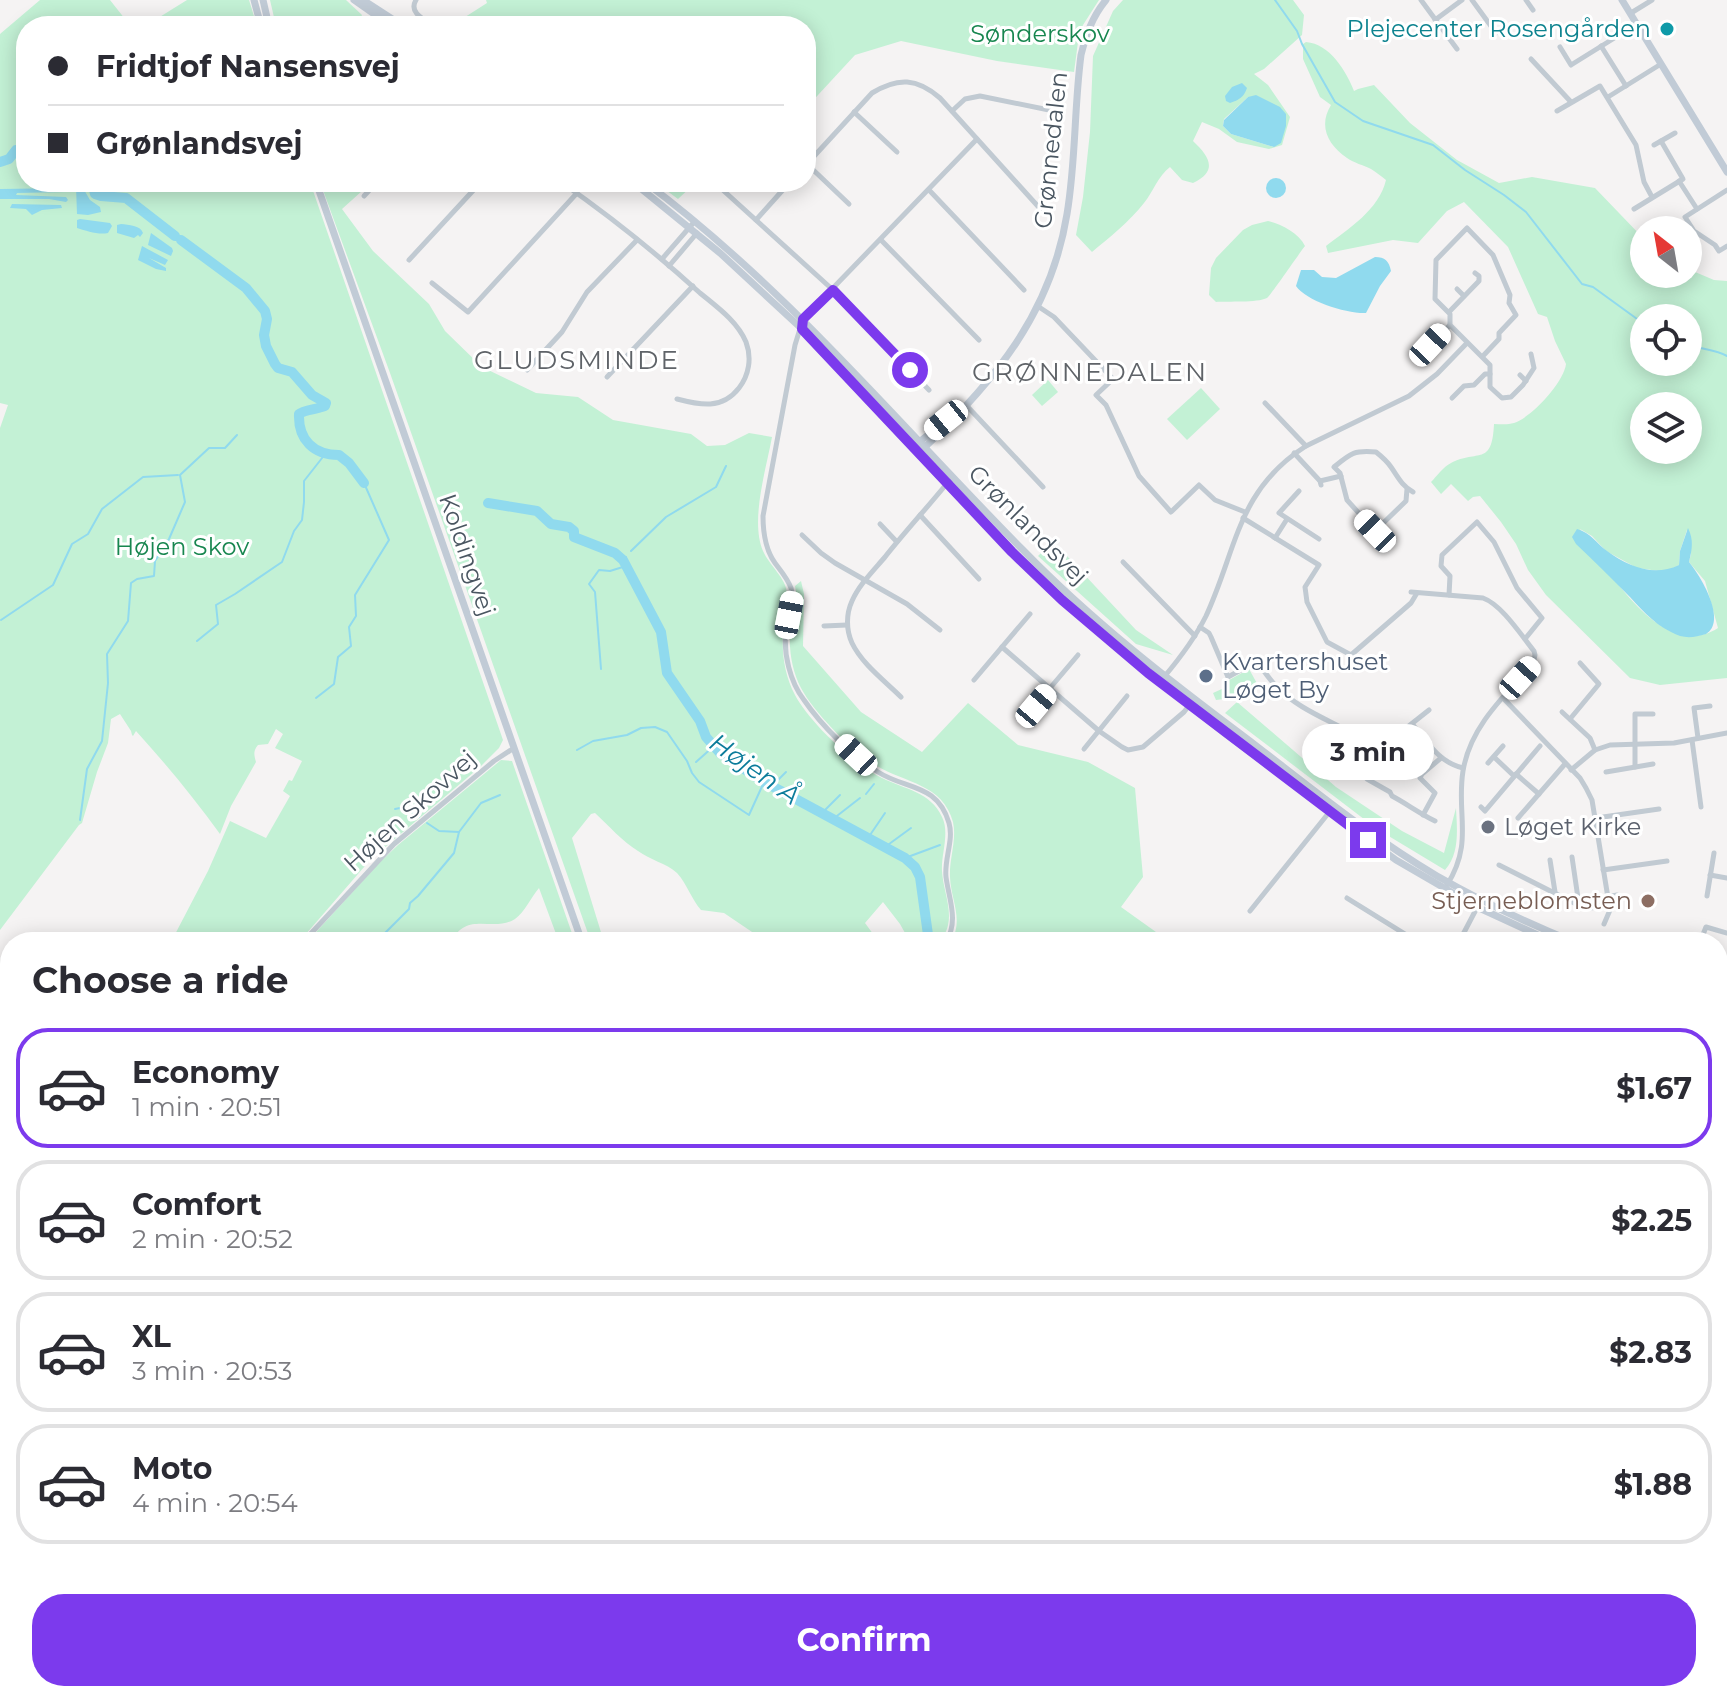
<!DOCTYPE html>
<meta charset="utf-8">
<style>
:root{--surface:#fff;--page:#f7f7f7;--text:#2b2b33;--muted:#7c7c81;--line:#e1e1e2;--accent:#7c3aed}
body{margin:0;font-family:Montserrat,sans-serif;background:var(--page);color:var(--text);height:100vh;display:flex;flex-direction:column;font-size:30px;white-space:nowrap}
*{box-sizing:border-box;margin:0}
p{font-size:26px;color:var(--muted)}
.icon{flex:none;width:44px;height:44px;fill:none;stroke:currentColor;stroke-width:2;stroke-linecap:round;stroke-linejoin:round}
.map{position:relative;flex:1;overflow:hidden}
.drawer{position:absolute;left:0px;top:932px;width:1728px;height:770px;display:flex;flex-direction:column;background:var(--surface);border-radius:32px 32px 0 0;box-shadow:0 4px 20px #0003}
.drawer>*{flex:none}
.banner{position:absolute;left:16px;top:16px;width:800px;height:176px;border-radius:32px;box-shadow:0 4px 20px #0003;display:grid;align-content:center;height:176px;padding:0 32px;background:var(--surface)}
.needle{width:52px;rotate:329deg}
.tools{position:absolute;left:1630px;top:216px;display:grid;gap:16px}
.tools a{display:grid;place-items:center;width:72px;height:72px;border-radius:50%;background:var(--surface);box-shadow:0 4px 20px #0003;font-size:40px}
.end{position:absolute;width:36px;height:36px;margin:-18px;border:10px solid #7c3aed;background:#fff;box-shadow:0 0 0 4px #fff}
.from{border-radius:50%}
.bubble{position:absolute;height:56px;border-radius:28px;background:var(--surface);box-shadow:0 4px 20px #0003;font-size:26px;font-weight:700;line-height:56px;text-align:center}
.car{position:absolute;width:24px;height:48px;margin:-24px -12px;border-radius:10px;box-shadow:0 0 6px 2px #0007;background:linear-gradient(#fff 24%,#345 0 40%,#fff 0 76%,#345 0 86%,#fff 0)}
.banner b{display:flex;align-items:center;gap:28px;height:76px;font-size:30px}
.banner b+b{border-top:2px solid var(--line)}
.banner i{width:20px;height:20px;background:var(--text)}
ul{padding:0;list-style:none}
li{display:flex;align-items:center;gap:24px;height:120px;margin:0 16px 12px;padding:0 16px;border:4px solid var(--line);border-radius:32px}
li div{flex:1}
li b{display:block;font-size:30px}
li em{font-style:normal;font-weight:700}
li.on{border-color:var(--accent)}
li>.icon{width:72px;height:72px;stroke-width:1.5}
h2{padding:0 32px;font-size:36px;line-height:96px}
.action{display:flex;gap:16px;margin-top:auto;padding:16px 32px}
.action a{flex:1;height:92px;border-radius:32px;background:var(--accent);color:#fff;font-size:32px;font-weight:700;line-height:92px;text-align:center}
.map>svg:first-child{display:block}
.green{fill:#c3f1d5;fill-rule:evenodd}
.water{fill:#90daee}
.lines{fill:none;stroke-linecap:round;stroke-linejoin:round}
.stream{stroke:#90daee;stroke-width:2}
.river{stroke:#90daee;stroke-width:10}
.street{stroke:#c1cad2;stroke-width:5}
.secondary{stroke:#c1cbd6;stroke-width:7}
.route{stroke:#7c3aed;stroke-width:10}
.culture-dot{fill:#0f9aa8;stroke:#fff;stroke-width:3}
.service-dot{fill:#5c6f8a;stroke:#fff;stroke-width:3}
.worship-dot{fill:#6b7280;stroke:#fff;stroke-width:3}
.education-dot{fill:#8d6e63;stroke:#fff;stroke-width:3}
.labels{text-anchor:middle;stroke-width:6;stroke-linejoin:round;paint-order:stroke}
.culture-label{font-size:24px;fill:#0d838f;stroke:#fff;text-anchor:end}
.park-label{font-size:24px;fill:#17864f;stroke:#fff}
.street-label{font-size:24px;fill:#4a5661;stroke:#fff}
.service-label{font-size:24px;fill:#4e5e75;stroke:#fff;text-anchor:start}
.worship-label{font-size:24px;fill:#5b616d;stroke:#fff;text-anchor:start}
.education-label{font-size:24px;fill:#785e54;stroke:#fff;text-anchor:end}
.neighbourhood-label{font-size:26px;letter-spacing:2px;fill:#5f6368;stroke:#fff}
.water-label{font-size:26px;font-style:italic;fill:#0c7c9b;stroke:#fff}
</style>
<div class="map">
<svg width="1727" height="1701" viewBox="0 0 1727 1701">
<rect width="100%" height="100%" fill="#f5f3f3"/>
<g class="green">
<path d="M40 0H110L125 19 150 23 187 0H249L257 26H26V182H310L503 740 499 748 480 767 371 859 299 942H171L208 871 230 821 266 838 290 796 283 791 289 780 292 781 302 761 275 748 283 734 276 729 268 744 258 745C253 751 254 755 256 762L231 806 220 834C194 798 166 764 136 731L133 736 132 735 131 731 120 714 111 719 108 743 97 772 82 823 79 825 0 930V428L8 405 0 403V34Z"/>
<polygon points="270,0 346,0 362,15 357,26 276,26"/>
<polygon points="486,0 1099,0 1083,25 1078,42 1074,72 997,61 901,41 855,55 806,108 806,26 451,26 487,3"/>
<path d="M1123 0H1293L1304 15 1302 35 1264 69 1254 74 1268 85 1290 117 1282 145 1269 149 1237 142 1219 129 1202 122 1193 141C1209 156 1219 171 1193 183L1182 180 1170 167C1158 176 1153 192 1144 203 1129 222 1110 237 1092 252L1076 235 1083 197 1090 132 1093 56 1113 11ZM1248 97 1274 147 1231 134 1223 126 1224 119Z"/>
<path d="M1306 42C1330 44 1346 71 1354 91L1358 89 1374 85 1410 123 1457 160 1499 183 1532 177 1595 188 1644 239V274H1688V269L1714 280 1727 281V678L1660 685 1630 678 1546 595 1528 570 1516 544 1501 522 1480 496 1473 497 1468 501 1451 484 1441 494 1431 482C1437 476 1443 467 1451 463 1478 449 1492 467 1494 424 1501 424 1507 425 1514 423 1532 417 1564 382 1566 364L1555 341 1547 317 1538 314 1508 247 1464 202 1447 211 1418 243 1393 240 1328 253 1326 246C1348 229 1379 210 1386 180 1381 176 1376 172 1371 169 1363 165 1354 163 1347 158 1328 145 1318 126 1331 105L1320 97 1303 59V44ZM1644 318H1688V362H1644ZM1644 406H1688V450H1644ZM1580 529 1592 536 1606 551 1637 568 1666 572 1679 565 1680 551 1687 530 1691 554 1689 562 1705 581 1718 628C1662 664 1606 568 1580 529Z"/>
<path d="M320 182H372L342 209 373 251 429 304 445 331 482 367 536 393 578 397 613 420 691 434 707 446 725 445 749 433 772 437C766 470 750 521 763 551 769 565 786 578 787 593 788 603 785 614 784 623 781 648 783 672 795 695 809 722 855 765 882 778 904 789 931 792 942 817 950 833 941 854 942 871 943 889 952 908 948 925 947 931 943 937 940 942H910L900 924 883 902 865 923 879 942H763L755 934 724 913 701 910C692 900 687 884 677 873 666 863 650 860 638 851 622 841 609 826 595 813L591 814 572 838 604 942H591L390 373Z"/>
<polygon points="655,182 696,182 678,199"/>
<path d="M1268 221C1281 224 1299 233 1305 246 1298 255 1271 295 1267 298 1257 303 1228 301 1216 302L1209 295 1211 268 1216 258 1243 230 1252 225Z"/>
<polygon points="1048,380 1058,392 1042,406 1032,395"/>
<polygon points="1201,388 1220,409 1187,440 1167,419"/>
<polygon points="1053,541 1136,630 1173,655 1136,644 1038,556"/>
<path d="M801 581 804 594 803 646 861 712 922 752 968 703 1018 745 1088 762 1135 788 1143 877 1121 907 1170 942H951C964 919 951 901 950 877 949 859 957 840 953 822 943 784 905 783 877 766 853 752 814 713 801 688 791 669 787 642 792 622 794 609 798 599 795 586Z"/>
<polygon points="1249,669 1259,687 1244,695 1241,690 1224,699 1216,700 1213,693 1224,688 1222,684"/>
<path d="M1237 702 1336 787 1402 831 1444 853 1456 808C1457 829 1460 853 1445 870L1377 829 1225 713Z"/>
<path d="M501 760 512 761 575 942H559L539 888C531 897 525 912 515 919 493 933 467 910 451 942H307L378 864 398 845Z"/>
<polygon points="1718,1255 1727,1256 1727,1482 1722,1481 1721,1496 1719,1500 1723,1635 1718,1638"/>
<polygon points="1574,1692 1629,1692 1614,1701 1570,1701 1567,1697"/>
</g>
<g class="water">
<path d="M1242 83 1247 88C1244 97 1239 100 1230 103L1226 101 1225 96 1232 87Z"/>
<polygon points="1256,95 1280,107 1286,114 1286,126 1281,143 1274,147 1231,134 1223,126 1224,120 1248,97"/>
<circle cx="1276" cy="188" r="10"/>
<polygon points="76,186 83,188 90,200 100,207 101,212 88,215 77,214"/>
<polygon points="68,188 70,189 67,192 17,193 16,195 66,197 68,200 66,202 49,199 0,199 0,189"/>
<polygon points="12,204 61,205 62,208 42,210 32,215 26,209 10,208"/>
<path d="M80 219 110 223 112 226 108 233C98 235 87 231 77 228V220Z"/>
<path d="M121 224C129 225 140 225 143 233L140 237 138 235 134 238 117 233V225Z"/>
<polygon points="151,233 172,248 173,251 171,256 148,245"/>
<polygon points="142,246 168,260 165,265 149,258 166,268 166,271 156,269 138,260"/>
<path d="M1375 257C1385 257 1389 261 1391 271L1380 286 1366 313C1347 314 1306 301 1296 286L1301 270H1314L1322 277 1336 278Z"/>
<path d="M1688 528C1694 540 1692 550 1689 562 1703 579 1727 622 1706 634 1693 638 1683 639 1671 632 1652 623 1639 606 1625 592 1609 576 1593 560 1576 544L1572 537 1577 529C1591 533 1596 543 1607 551 1629 567 1654 577 1679 565L1680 551Z"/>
</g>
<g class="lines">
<g class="stream">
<polyline points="1275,0 1297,31 1302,44 1335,102 1363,121 1433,145 1465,170 1504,195 1526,212 1582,284 1593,287 1644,324"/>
<path d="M1688 344C1702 350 1714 349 1727 356"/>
<polyline points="631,551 666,517 716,487 726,466"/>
<polyline points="623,560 626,557"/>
<polyline points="1,620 53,585 72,544 88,534 102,509 143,477 178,475"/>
<polyline points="197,641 218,624 216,605 235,594 282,562 294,531 302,520 304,502 304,481 326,453"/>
<polyline points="601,669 595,592 589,584 599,570 610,571 626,566"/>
<polyline points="316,698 334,684 338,657 351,646 349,627 356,616 355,595 389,540 364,483"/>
<polyline points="577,750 593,741 627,735 641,728 655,727 667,732 687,761 692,773 699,782 749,815 764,782"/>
<polyline points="696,762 714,746"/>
<polyline points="772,786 786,772"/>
<polyline points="866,794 874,784"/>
<polyline points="395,809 405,807 419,817"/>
<polyline points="822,813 840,795"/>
<polyline points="833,819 860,798"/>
<polyline points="80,820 87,769 102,741 108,683 107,654 128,621 131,583 137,579 154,576 155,561 169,539 185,502 180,475 209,448 225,448 237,435"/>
<polyline points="427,823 439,831 459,832"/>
<polyline points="868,838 885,813"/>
<polyline points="885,847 911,828"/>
<polyline points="905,858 940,845"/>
<polyline points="367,942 380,938 409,909 410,903 418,896 454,853 459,832 481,803 500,795"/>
</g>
<g class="river">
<polyline points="0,162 9,159 16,150 26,149"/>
<polyline points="92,182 95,194 101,196 126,198 175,236"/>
<path d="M181 240 246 288 265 311 267 319 264 335 266 346 275 364 278 368 292 372 312 395 326 403 325 406C318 409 303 410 299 414 298 440 314 455 339 455L349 463 364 483"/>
<polyline points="488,503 537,511 551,524 569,527 574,531 574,537 615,553 623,560 661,632 667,673 700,721 706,737 720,753 764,782 905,858 915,867 920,877 929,942"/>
<polyline points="1718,1339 1727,1342"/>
</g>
<g class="street">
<path d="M416 0C408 13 425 20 434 26"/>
<polyline points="1421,0 1457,49"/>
<polyline points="1472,0 1496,33"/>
<polyline points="1526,0 1533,10"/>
<polyline points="1631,13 1652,0"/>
<polyline points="1435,20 1462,0"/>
<polyline points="1601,46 1626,86"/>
<polyline points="1560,47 1571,65 1616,37"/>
<polyline points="1531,59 1571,102"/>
<polyline points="1608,97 1661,64"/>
<polyline points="952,111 965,99 980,96 1049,110"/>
<polyline points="1557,111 1600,86 1636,145 1644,182 1652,197"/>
<polyline points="854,112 897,152"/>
<polyline points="1654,145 1675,133"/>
<polyline points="807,164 849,204"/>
<path d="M806 165 872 93C898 77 917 78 940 98L1044 213"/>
<polyline points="1679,181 1697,209"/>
<path d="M561 182C610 216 656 253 700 293 717 307 737 321 746 342 752 358 749 375 739 388 722 410 700 405 677 399"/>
<polyline points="714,182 833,290 929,390"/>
<polyline points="929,190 1024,290"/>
<polyline points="1727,190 1685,217 1694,231 1715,245 1719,251 1727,246"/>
<polyline points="364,196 377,182"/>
<polyline points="1634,209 1683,179 1661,141"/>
<polyline points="756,220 790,182"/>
<polyline points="881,240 979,340"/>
<polyline points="662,259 695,221"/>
<polyline points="409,260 481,182"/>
<polyline points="669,266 697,233"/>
<polyline points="432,283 468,312 577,193"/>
<polyline points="1457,289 1464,296"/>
<polyline points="1039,307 1054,317 1113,379 1096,395 1106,405 1139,476 1171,512 1199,485 1215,500 1245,512"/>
<polyline points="1449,312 1479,281 1479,276 1475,273"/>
<polyline points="1482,357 1499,339 1499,333 1516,315 1509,303 1510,295 1493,255 1467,228 1436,260 1435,299 1450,314 1450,325 1490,365 1490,387 1502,398 1511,397 1523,385 1534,368 1531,354"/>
<polyline points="1417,359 1450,325"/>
<polyline points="527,370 562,332 587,292 637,240"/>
<polyline points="1520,375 1526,381"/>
<polyline points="607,377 693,286"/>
<polyline points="1452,398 1464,386 1474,385 1485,374 1490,374"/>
<polyline points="966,405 1043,487"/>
<polyline points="1306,446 1409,396 1437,374 1467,343"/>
<polyline points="1294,453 1320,481 1321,485"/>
<polyline points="1320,481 1341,476"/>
<path d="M1407 489 1406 501 1375 531 1347 500 1340 473 1334 467C1351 453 1354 450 1376 452 1381 456 1387 461 1391 467 1398 477 1402 486 1413 492"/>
<polyline points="1299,491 1279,513 1319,539"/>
<polyline points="920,515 979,579"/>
<polyline points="1243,518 1319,565 1305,587 1307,602 1327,642 1351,655 1411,603 1417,593"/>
<polyline points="880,524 897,542"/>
<polyline points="802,535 821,553 835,563 907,604 940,630"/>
<polyline points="1275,538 1287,519"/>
<polyline points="1123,562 1195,636"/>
<path d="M1411 592 1483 598C1502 605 1521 635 1534 651L1535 655 1533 664C1504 696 1470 727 1463 771 1456 814 1474 842 1447 885"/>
<polyline points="1449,595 1450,576 1441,566 1442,555 1477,522 1494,542 1517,588 1542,618 1525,639"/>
<polyline points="824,626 847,625"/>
<path d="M1200 627 1209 633 1211 637 1228 677 1257 661C1263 670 1269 679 1277 687 1296 707 1324 718 1348 731"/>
<polyline points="1002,647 1099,731 1122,747 1128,750 1143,747 1184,712 1194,699"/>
<path d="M1164 677C1180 658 1195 638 1206 616 1237 549 1237 490 1306 446L1265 403"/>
<polyline points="974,680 1030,614"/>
<path d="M901 697C885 681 862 664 852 643 846 630 846 614 852 601 859 585 873 571 885 557 904 533 925 510 944 487L954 478"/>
<polyline points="1503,698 1580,778 1586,788 1592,800 1610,910 1604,924"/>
<path d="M1429 710 1386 744 1367 779 1390 792 1392 796C1407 804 1419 813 1435 821"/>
<polyline points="1562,712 1590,738 1595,750"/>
<polyline points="1570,719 1599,684 1580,663"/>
<polyline points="1023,720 1078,655"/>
<path d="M1412 724C1428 742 1438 762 1463 768"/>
<polyline points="1698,738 1694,708 1710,706"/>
<polyline points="1692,740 1701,807"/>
<polyline points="1084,749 1127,696"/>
<polyline points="1494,757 1514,776"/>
<polyline points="1488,763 1503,746"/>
<polyline points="1635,767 1635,714 1653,714"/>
<polyline points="1571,770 1595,750 1610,745 1674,743 1727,733"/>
<polyline points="1606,772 1653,764"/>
<polyline points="1516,774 1539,794"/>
<polyline points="1481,807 1485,811 1540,746"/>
<polyline points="1423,815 1435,793 1420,778 1422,774 1441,758"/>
<polyline points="1518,818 1565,764"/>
<polyline points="1596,818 1659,809"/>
<polyline points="1572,857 1579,905"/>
<polyline points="1550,860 1555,892"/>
<path d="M1499 865 1580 906C1591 910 1598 907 1608 903"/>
<polyline points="1603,870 1667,861"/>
<polyline points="1710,875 1727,878"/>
<polyline points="1707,896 1714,853"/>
<polyline points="1607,897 1617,895"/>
<polyline points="1347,898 1418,942"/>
<polyline points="1250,911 1331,810"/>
<polyline points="303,942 394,844 494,761 514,748"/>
<path d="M946 942C959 920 949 900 946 877 944 859 954 840 949 823 937 783 906 790 878 772 852 756 821 725 804 700 790 682 783 653 786 630 788 617 795 602 791 588 788 579 781 571 775 563 765 549 763 533 763 516L795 345 803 319 977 139"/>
<polyline points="1459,942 1481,900"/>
<polyline points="1700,942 1706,927 1727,933"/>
<polyline points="0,1017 10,1040"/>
<polyline points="1718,1028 1727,1032"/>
<polyline points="1727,1138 1718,1142 1727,1161"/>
<polyline points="1718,1231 1723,1229 1727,1218"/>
<polyline points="0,1242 10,1239"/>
<polyline points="0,1576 10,1572"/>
<polyline points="1718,1641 1727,1636"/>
<polyline points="175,1692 176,1701"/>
<polyline points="1350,1701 1363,1692"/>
</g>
<g class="secondary">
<polyline points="254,0 261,26"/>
<polyline points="263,0 269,26"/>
<polyline points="354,0 391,26"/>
<polyline points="363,0 403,26"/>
<polyline points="1622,0 1727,172"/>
<polyline points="316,182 582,942"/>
<polyline points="633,182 720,253 802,329 1012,552 1116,647 1227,735 1396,860 1477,907 1553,942"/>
<path d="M645 182C787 288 899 425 1023 550 1092 621 1171 682 1250 741 1311 788 1371 837 1437 876 1481 901 1527 923 1574 942"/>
<polyline points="918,443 952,416"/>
<path d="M924 448C995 381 1051 313 1067 214 1076 161 1074 108 1081 55 1086 35 1092 17 1106 0"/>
<polyline points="1718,1003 1727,1006"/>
<polyline points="1718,1012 1727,1015"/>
<polyline points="845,1692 848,1701"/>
</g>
</g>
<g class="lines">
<polyline class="route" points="910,370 833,290 803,319 802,329 1012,552 1062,600 1148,673 1368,840"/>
</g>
<circle class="culture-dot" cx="1667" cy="29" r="8"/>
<circle class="service-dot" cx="1206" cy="676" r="8"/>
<circle class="worship-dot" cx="1488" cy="827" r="8"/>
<circle class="education-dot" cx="1648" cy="901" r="8"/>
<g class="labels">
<g class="culture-label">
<text x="1651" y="37">Plejecenter Rosengården</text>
</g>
<g class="park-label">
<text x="1040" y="42">Sønderskov</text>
<text x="182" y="555">Højen Skov</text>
</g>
<g class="street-label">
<text transform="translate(1051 150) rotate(-84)" y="8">Grønnedalen</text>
<text transform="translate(1028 525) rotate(45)" y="8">Grønlandsvej</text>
<text transform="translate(467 555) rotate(71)" y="8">Koldingvej</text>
<text transform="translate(410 811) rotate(-42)" y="8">Højen Skovvej</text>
</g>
<g class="service-label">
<text x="1222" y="670">Kvartershuset<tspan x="1222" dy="28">Løget By</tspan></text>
</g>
<g class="worship-label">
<text x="1504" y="835">Løget Kirke</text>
</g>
<g class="education-label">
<text x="1632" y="909">Stjerneblomsten</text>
</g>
<g class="neighbourhood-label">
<text x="577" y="369">GLUDSMINDE</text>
<text x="1090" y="381">GRØNNEDALEN</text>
</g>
<g class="water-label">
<text transform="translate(755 769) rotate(35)" y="9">Højen Å</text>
</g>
</g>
</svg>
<div class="tools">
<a><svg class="needle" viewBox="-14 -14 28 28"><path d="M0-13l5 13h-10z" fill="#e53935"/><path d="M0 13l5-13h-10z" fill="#7c7c81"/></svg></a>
<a><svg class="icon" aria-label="locate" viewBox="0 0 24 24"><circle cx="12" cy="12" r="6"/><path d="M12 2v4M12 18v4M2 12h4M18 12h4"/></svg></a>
<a><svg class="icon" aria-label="layers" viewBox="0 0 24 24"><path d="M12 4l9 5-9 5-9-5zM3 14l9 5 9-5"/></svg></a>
</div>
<i class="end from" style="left:910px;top:370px"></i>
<i class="end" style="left:1368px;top:840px"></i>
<div class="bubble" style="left:1302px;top:724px;width:132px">3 min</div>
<i class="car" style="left:1430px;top:345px;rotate:43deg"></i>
<i class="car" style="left:946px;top:420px;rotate:231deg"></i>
<i class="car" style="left:1375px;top:531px;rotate:316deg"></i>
<i class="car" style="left:789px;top:615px;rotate:11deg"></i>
<i class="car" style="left:1520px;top:678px;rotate:42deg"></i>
<i class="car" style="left:1036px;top:706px;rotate:40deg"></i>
<i class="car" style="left:856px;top:755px;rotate:313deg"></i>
<div class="banner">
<b><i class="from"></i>Fridtjof Nansensvej</b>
<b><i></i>Grønlandsvej</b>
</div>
<section class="drawer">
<h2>Choose a ride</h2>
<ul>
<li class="on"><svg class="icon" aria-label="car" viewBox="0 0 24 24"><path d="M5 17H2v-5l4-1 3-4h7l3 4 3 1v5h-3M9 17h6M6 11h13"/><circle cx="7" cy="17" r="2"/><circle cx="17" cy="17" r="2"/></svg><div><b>Economy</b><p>1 min · 20:51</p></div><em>$1.67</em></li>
<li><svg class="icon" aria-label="car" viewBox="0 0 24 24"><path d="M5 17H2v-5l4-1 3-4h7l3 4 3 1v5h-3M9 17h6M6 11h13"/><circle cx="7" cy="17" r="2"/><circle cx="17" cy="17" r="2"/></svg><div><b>Comfort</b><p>2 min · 20:52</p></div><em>$2.25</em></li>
<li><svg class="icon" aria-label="car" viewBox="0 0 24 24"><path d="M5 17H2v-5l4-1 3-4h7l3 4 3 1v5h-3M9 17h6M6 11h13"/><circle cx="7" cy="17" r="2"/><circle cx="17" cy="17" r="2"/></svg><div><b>XL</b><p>3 min · 20:53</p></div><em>$2.83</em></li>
<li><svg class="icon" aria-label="car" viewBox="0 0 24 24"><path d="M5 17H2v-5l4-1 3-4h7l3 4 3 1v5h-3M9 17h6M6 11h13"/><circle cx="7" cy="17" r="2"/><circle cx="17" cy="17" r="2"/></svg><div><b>Moto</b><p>4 min · 20:54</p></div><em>$1.88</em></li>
</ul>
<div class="action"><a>Confirm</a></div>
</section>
</div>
